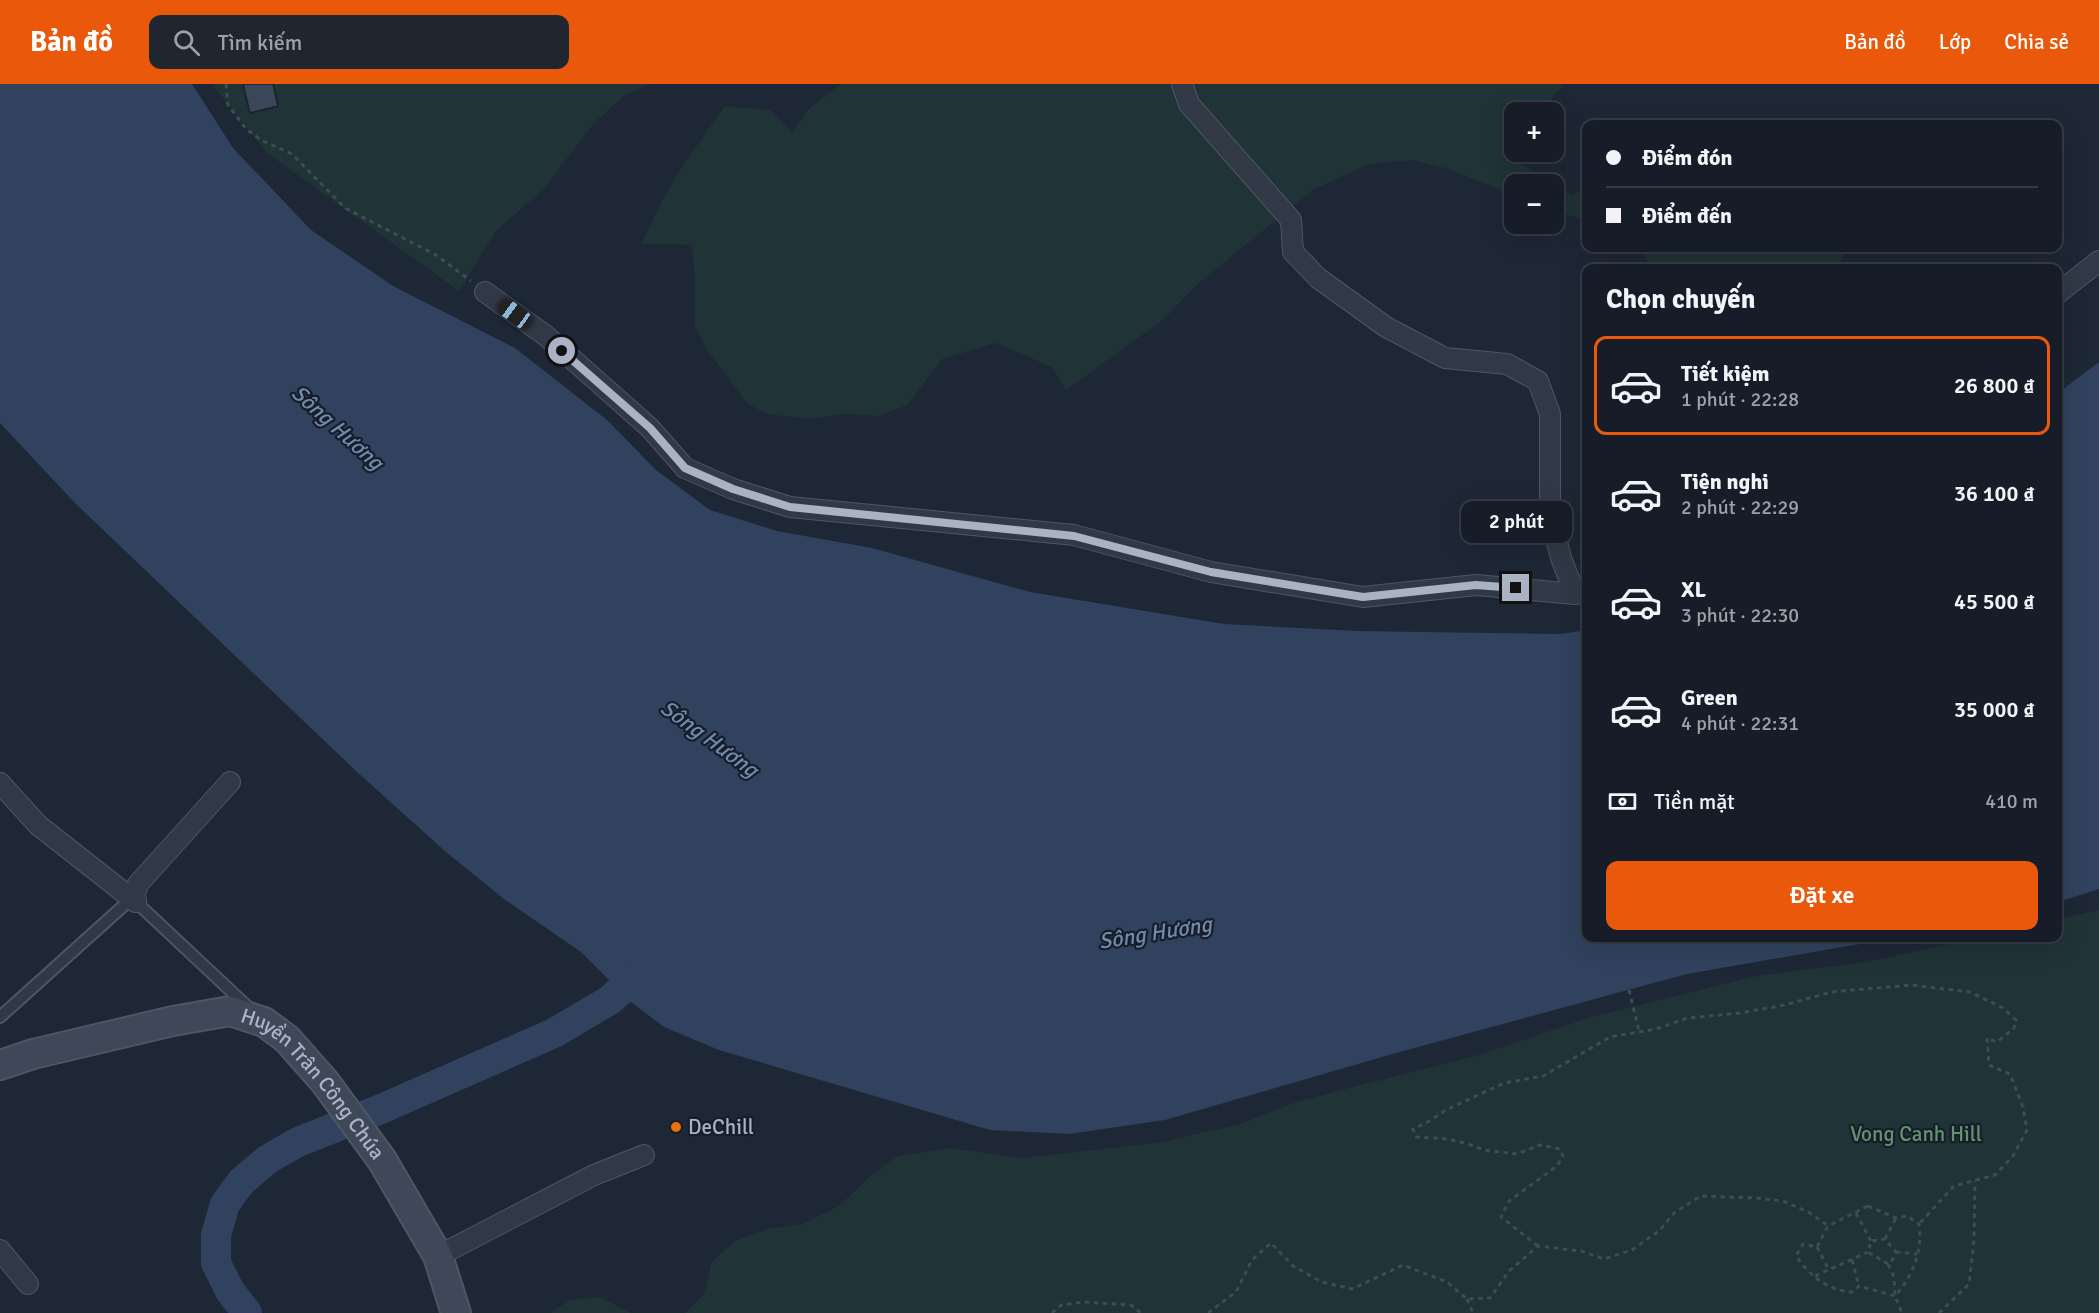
<!DOCTYPE html>
<html lang="vi">
<meta charset="utf-8">
<style>
:root{--surface:#161d28;--page:#1f2630;--text:#f1f3f6;--muted:#9ea2a8;--line:#353b45;--accent:#ea580c}
body{margin:0;font-family:Signika,sans-serif;background:var(--page);color:var(--text);height:100vh;display:flex;flex-direction:column;font-size:22px;white-space:nowrap}
*{box-sizing:border-box;margin:0}
p{font-size:20px;color:var(--muted)}
.icon{flex:none;width:33px;height:33px;fill:none;stroke:currentColor;stroke-width:2;stroke-linecap:round;stroke-linejoin:round}
.map{position:relative;flex:1;overflow:hidden}
.drawer{position:absolute;left:1582px;top:180px;width:480px;height:678px;display:flex;flex-direction:column;background:var(--surface);border-radius:12px;box-shadow:0 6px 24px #0002,0 0 0 2px var(--line)}
.drawer>*{flex:none}
.guide{position:absolute;left:1582px;top:36px;width:480px;height:132px;border-radius:12px;box-shadow:0 6px 24px #0002,0 0 0 2px var(--line);display:grid;align-content:center;height:132px;padding:0 24px;background:var(--surface)}
.buttons{position:absolute;left:1504px;top:18px;display:grid;gap:12px}
.buttons a{display:grid;place-items:center;width:60px;height:60px;border-radius:12px;background:var(--surface);box-shadow:0 6px 24px #0002,0 0 0 2px var(--line);font-size:30px}
.end{position:absolute;width:27px;height:27px;margin:-14px;border:8px solid #aab3c3;background:#111;box-shadow:0 0 0 3px #111}
.from{border-radius:50%}
.bubble{position:absolute;height:42px;border-radius:12px;background:var(--surface);box-shadow:0 6px 24px #0002,0 0 0 2px var(--line);font-size:20px;font-weight:600;line-height:42px;text-align:center}
.car{position:absolute;width:18px;height:36px;margin:-18px -9px;border-radius:8px;box-shadow:0 0 4px 2px #0007;background:linear-gradient(#222 24%,#8ab4d8 0 40%,#222 0 76%,#8ab4d8 0 86%,#222 0)}
.guide b{display:flex;align-items:center;gap:21px;height:57px;font-size:22px}
.guide b+b{border-top:2px solid var(--line)}
.guide i{width:15px;height:15px;background:var(--text)}
ul{padding:0;list-style:none}
li{display:flex;align-items:center;gap:18px;height:99px;margin:0 12px 9px;padding:0 12px;border:3px solid transparent;border-radius:12px}
li div{flex:1}
li b{display:block;font-size:22px}
li em{font-style:normal;font-weight:600}
li.current{border-color:var(--accent)}
li>.icon{width:54px;height:54px;stroke-width:1.5}
h2{padding:0 24px;font-size:27px;line-height:72px}
.pay{display:flex;align-items:center;gap:15px;height:66px;padding:0 24px;font-size:22px}
.pay p{margin-inline-start:auto}
.action{display:flex;gap:12px;margin-top:auto;padding:12px 24px}
.action a{flex:1;height:69px;border-radius:12px;background:var(--accent);color:#fff;font-size:24px;font-weight:600;line-height:69px;text-align:center}
header{display:flex;align-items:center;gap:36px;box-sizing:border-box;height:84px;padding:0 30px;background:var(--accent);color:#fff}
header strong{font-size:28px}
nav{display:flex;gap:33px;margin-inline-start:auto;font-size:21px}
.search{width:420px;height:54px;background:var(--page);display:flex;align-items:center;gap:15px;box-sizing:border-box;padding:0 21px;border-radius:12px;color:var(--muted);font-size:22px}
.map>svg:first-child{display:block}
.green{fill:#203336}
.water{fill:#30425d}
.lines{fill:none;stroke-linecap:round;stroke-linejoin:round}
.river{stroke:#30425d;stroke-width:30}
.building{fill:#3b4758;stroke:#19202c;stroke-width:1.5}
.lane-casing{stroke:#4e5664;stroke-width:14}
.street-casing{stroke:#4e5664;stroke-width:22}
.secondary-casing{stroke:#4e5664;stroke-width:32}
.path{stroke:#3a4f51;stroke-width:3;stroke-dasharray:4.5 4.5;stroke-linecap:butt}
.lane{stroke:#313946;stroke-width:10}
.street{stroke:#313946;stroke-width:20}
.secondary{stroke:#3f4859;stroke-width:28}
.route{stroke:#aab3c3;stroke-width:8}
.food-dot{fill:#e8710a;stroke:#171e2a;stroke-width:2}
.labels{text-anchor:middle;stroke-width:4.5;stroke-linejoin:round;paint-order:stroke}
.street-label{font-size:21px;fill:#aab3c3;stroke:#171e2a}
.poi-label{font-size:21px;fill:#aab3c3;stroke:#171e2a;text-anchor:start}
.park-label{font-size:21px;fill:#62946f;stroke:#171e2a}
.water-label{font-size:22px;font-style:italic;fill:#7189ad;stroke:#171e2a}
</style>
<header>
<strong>Bản đồ</strong>
<div class="search"><svg class="icon" aria-label="search" viewBox="0 0 24 24"><circle cx="10" cy="10" r="6"/><path d="M15 15l6 6"/></svg>Tìm kiếm</div>
<nav><a>Bản đồ</a><a>Lớp</a><a>Chia sẻ</a></nav>
</header>
<div class="map">
<svg width="2099" height="1229" viewBox="0 0 2099 1229">
<rect width="100%" height="100%" fill="#1e2735"/>
<g class="green">
<polygon points="212,0 651,0 625,11 594,39 544,105 496,147 459,207 267,69"/>
<path d="M841 0H1564C1546 21 1545 28 1515 28V32L1510 34C1514 75 1518 80 1553 100H1515V111L1445 84 1413 76 1368 80 1313 106 1199 199 1163 236 1066 306 1052 283 996 259 942 275 907 321 879 332 847 330 809 335 766 330 747 319 709 269 695 241V193L692 161 641 160 665 111 681 84 725 22 770 26 792 48 810 24Z"/>
<polygon points="1554,101 1571,111 1587,106 1587,135 1581,135 1554,126"/>
<polygon points="1643,164 1848,164 1836,184 1650,184"/>
<polygon points="2099,826 2099,1229 685,1229 704,1210 712,1177 737,1156 768,1145 802,1140 839,1122 870,1092 898,1072 951,1064 1022,1074 1163,1058 1240,1040 1299,1017 1482,970 1591,933 1757,892 1868,878 1976,854 2058,854 2058,835"/>
<polygon points="600,1213 631,1229 550,1229 570,1216"/>
</g>
<g class="water">
<polygon points="0,0 192,0 233,64 311,146 393,202 515,264 607,336 656,386 710,426 777,447 872,464 1030,508 1224,540 1358,547 1561,550 1587,546 1587,854 1894,854 1687,890 1403,967 1165,1036 1069,1050 990,1046 719,966 664,943 631,918 581,868 504,815 446,768 356,687 75,419 0,339"/>
<polygon points="2099,278 2099,805 2058,818 2058,309"/>
</g>
<g class="lines">
<polyline class="river" points="247,1229 230,1207 216,1179 216,1151 225,1120 241,1098 268,1075 298,1058 381,1025 554,949 610,916 651,879"/>
</g>
<polygon class="building" points="243,0 273,0 278,22 250,29"/>
<g class="lines">
<g class="lane-casing">
<g id="lane">
<polyline points="136,818 249,924"/>
<polyline points="0,933 131,815"/>
</g>
</g>
<g class="street-casing">
<g id="street">
<polyline points="1182,0 1189,20 1291,136 1293,168 1318,194 1386,243 1445,274 1507,280 1538,297 1550,330 1550,430 1561,474 1575,510"/>
<polyline points="485,208 545,251 650,344 685,384 733,405 790,423 1074,451 1211,488 1363,513 1476,501 1575,510 1587,508"/>
<polyline points="2058,209 2099,177"/>
<polyline points="0,699 38,741 136,818"/>
<polyline points="136,818 135,810 138,800 230,698"/>
<polyline points="0,1166 28,1200"/>
<polyline points="438,1172 594,1091 644,1071"/>
</g>
</g>
<g class="secondary-casing">
<g id="secondary">
<path id="s1" d="M0 981 33 970 173 937 230 927 264 938 287 955 325 998 382 1076 438 1172 456 1229"/>
</g>
</g>
<g class="path">
<polyline points="226,0 228,21 246,45 261,56 292,70 345,124 436,171 471,197"/>
<polyline points="1629,906 1639,947"/>
<path d="M1868 1122 1896 1134 1907 1132 1919 1140C1923 1166 1913 1192 1895 1212L1859 1202 1853 1208C1828 1207 1810 1192 1796 1172L1803 1160 1817 1163 1828 1142Z"/>
<polyline points="1856,1129 1871,1157"/>
<polyline points="1885,1155 1896,1134"/>
<polyline points="1538,1162 1501,1133 1509,1117 1557,1082 1563,1072 1560,1065 1540,1061 1517,1070 1484,1066 1468,1060 1448,1055 1416,1053 1413,1045 1426,1039 1446,1026 1504,999 1543,992 1610,953 1656,945 1688,934 1740,929 1785,921 1831,908 1911,901 1970,908 2003,924 2016,936 2014,944 1997,958 1987,954 1989,981 2010,990 2023,1023 2027,1046 2013,1072 1995,1091 1954,1102 1919,1140"/>
<polyline points="1817,1163 1829,1186"/>
<polyline points="1896,1168 1917,1170"/>
<polyline points="1852,1176 1859,1202"/>
<polyline points="1888,1180 1868,1168 1871,1157 1885,1155 1896,1168 1893,1175 1888,1180 1894,1193 1895,1212 1902,1229"/>
<polyline points="1815,1192 1868,1168"/>
<polyline points="1467,1215 1473,1229"/>
<polyline points="1052,1229 1061,1221 1084,1218 1131,1221 1141,1229"/>
<polyline points="1208,1229 1236,1208 1252,1176 1271,1159 1293,1182 1322,1198 1352,1205 1403,1181 1447,1198 1467,1215 1490,1214 1509,1187 1538,1162 1581,1167 1604,1175 1632,1166 1660,1146 1675,1128 1701,1112 1757,1114 1783,1117 1810,1129 1828,1142"/>
<polyline points="1939,1229 1969,1200 1974,1156 1975,1097"/>
</g>
<use href="#lane" class="lane"/>
<use href="#street" class="street"/>
<use href="#secondary" class="secondary"/>
</g>
<g class="lines">
<polyline class="route" points="562,267 650,344 685,384 733,405 790,423 1074,452 1211,488 1363,513 1476,501 1516,504"/>
</g>
<circle class="food-dot" cx="676" cy="1043" r="6"/>
<g class="labels">
<g class="street-label">
<text dy="7" stroke="none"><textPath href="#s1" startOffset="350">Huyền Trân Công Chúa</textPath></text>
</g>
<g class="poi-label">
<text x="688" y="1050">DeChill</text>
</g>
<g class="park-label">
<text x="1916" y="1057">Vong Canh Hill</text>
</g>
<g class="water-label">
<text transform="translate(338 343) rotate(42)" y="8">Sông Hương</text>
<text transform="translate(710 654) rotate(36)" y="8">Sông Hương</text>
<text transform="translate(1155 848) rotate(-9)" y="8">Sông Hương</text>
</g>
</g>
</svg>
<div class="buttons">
<a>+</a>
<a>−</a>
</div>
<i class="end from" style="left:562px;top:267px"></i>
<i class="end" style="left:1516px;top:504px"></i>
<div class="bubble" style="left:1461px;top:417px;width:111px">2 phút</div>
<i class="car" style="left:515px;top:230px;rotate:306deg"></i>
<div class="guide">
<b><i class="from"></i>Điểm đón</b>
<b><i></i>Điểm đến</b>
</div>
<section class="drawer">
<h2>Chọn chuyến</h2>
<ul>
<li class="current"><svg class="icon" aria-label="car" viewBox="0 0 24 24"><path d="M5 17H2v-5l4-1 3-4h7l3 4 3 1v5h-3M9 17h6M6 11h13"/><circle cx="7" cy="17" r="2"/><circle cx="17" cy="17" r="2"/></svg><div><b>Tiết kiệm</b><p>1 phút · 22:28</p></div><em>26 800 ₫</em></li>
<li><svg class="icon" aria-label="car" viewBox="0 0 24 24"><path d="M5 17H2v-5l4-1 3-4h7l3 4 3 1v5h-3M9 17h6M6 11h13"/><circle cx="7" cy="17" r="2"/><circle cx="17" cy="17" r="2"/></svg><div><b>Tiện nghi</b><p>2 phút · 22:29</p></div><em>36 100 ₫</em></li>
<li><svg class="icon" aria-label="car" viewBox="0 0 24 24"><path d="M5 17H2v-5l4-1 3-4h7l3 4 3 1v5h-3M9 17h6M6 11h13"/><circle cx="7" cy="17" r="2"/><circle cx="17" cy="17" r="2"/></svg><div><b>XL</b><p>3 phút · 22:30</p></div><em>45 500 ₫</em></li>
<li><svg class="icon" aria-label="car" viewBox="0 0 24 24"><path d="M5 17H2v-5l4-1 3-4h7l3 4 3 1v5h-3M9 17h6M6 11h13"/><circle cx="7" cy="17" r="2"/><circle cx="17" cy="17" r="2"/></svg><div><b>Green</b><p>4 phút · 22:31</p></div><em>35 000 ₫</em></li>
</ul>
<div class="pay"><svg class="icon" aria-label="cash" viewBox="0 0 24 24"><path d="M3 7h18v10H3z"/><circle cx="12" cy="12" r="2"/></svg>Tiền mặt<p>410 m</p></div>
<div class="action"><a>Đặt xe</a></div>
</section>
</div>
